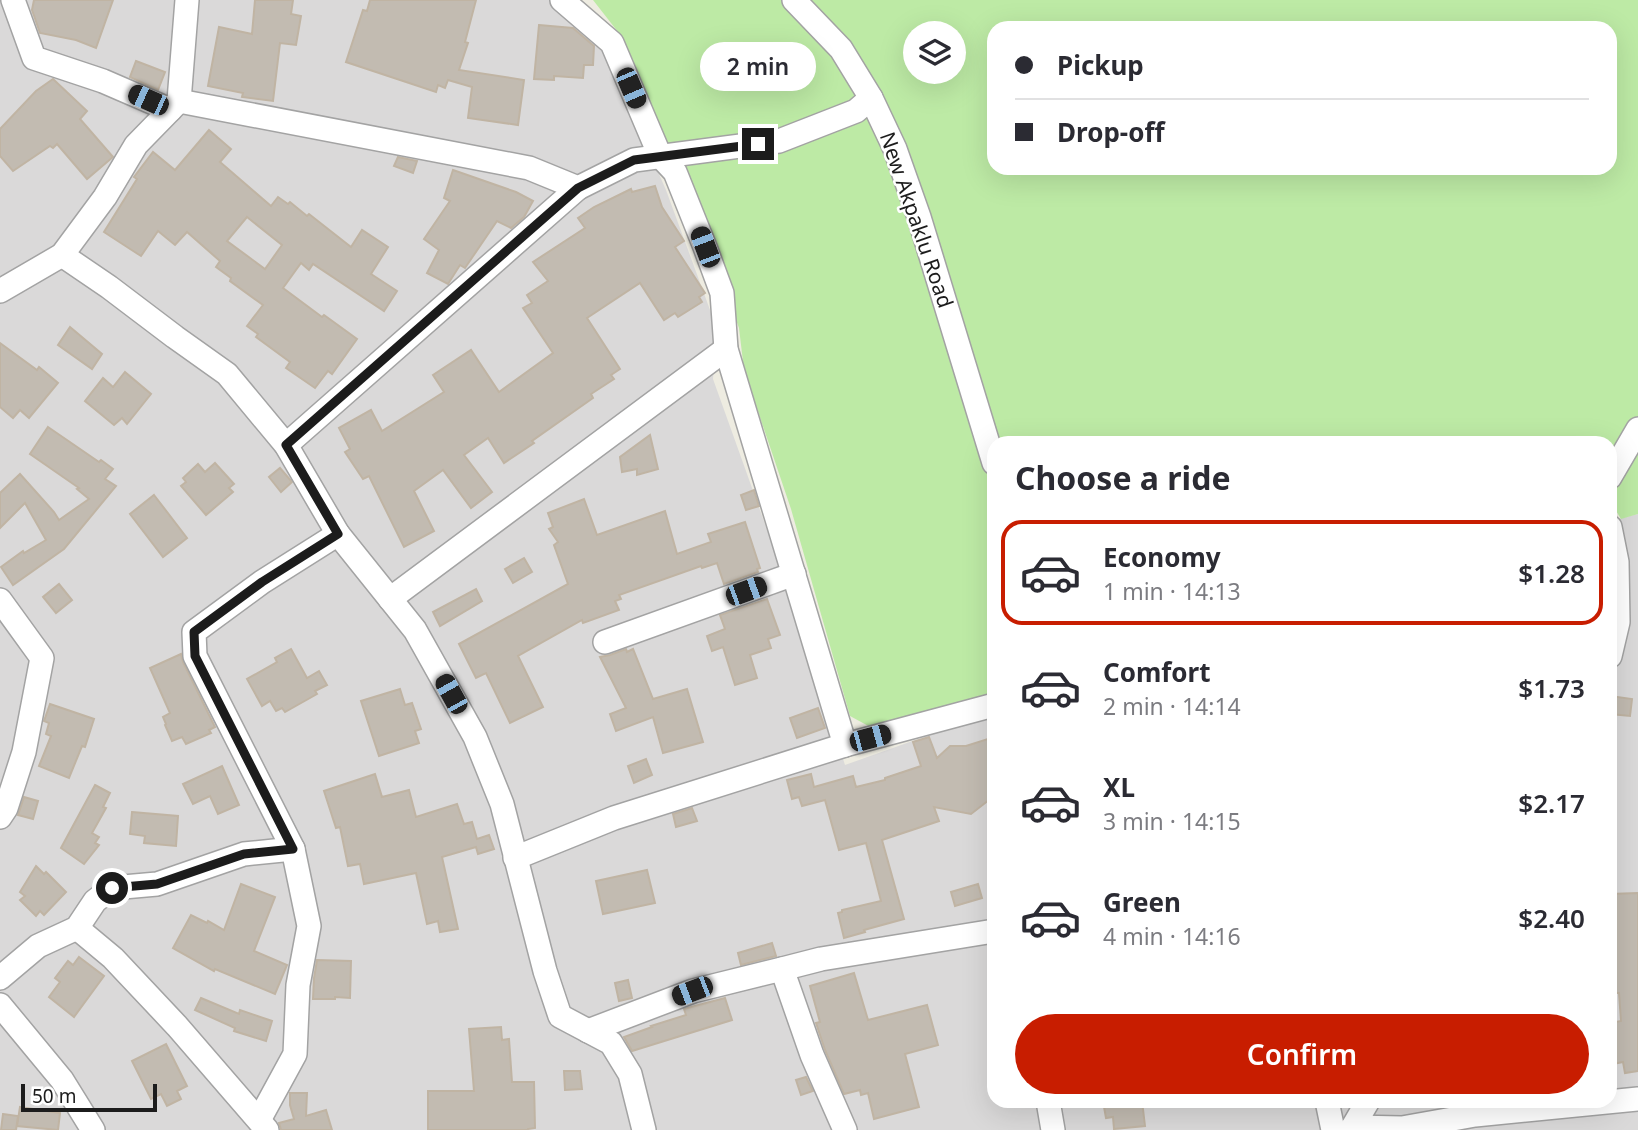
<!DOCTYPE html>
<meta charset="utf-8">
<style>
:root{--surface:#fff;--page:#f7f7f7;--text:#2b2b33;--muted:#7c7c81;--line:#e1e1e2;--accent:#c81d00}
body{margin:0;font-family:"Noto Sans",sans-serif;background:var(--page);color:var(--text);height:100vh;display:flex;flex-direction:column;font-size:26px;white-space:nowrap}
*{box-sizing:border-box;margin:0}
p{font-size:23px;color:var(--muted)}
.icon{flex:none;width:38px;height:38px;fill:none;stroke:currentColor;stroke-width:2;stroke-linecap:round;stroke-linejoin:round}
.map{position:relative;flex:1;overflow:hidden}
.side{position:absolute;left:987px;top:436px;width:630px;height:672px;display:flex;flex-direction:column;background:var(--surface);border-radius:21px;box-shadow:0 7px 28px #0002}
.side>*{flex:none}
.top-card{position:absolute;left:987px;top:21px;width:630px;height:154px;border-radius:21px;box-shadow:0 7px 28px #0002;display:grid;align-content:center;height:154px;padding:0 28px;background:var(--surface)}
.fabs{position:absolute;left:903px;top:21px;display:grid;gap:14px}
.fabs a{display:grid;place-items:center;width:63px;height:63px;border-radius:50%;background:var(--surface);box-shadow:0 7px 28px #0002;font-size:35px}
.scale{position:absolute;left:21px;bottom:18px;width:136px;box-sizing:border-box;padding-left:7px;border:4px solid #1c1c1c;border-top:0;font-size:19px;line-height:24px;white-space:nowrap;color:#1c1c1c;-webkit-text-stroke:5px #fff;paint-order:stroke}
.end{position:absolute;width:32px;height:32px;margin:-16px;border:9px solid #1c1c1c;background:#fff;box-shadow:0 0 0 4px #fff}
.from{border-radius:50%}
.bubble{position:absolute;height:49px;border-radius:24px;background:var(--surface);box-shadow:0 7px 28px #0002;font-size:23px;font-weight:600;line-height:49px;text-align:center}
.car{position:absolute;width:21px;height:42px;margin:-21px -10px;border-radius:9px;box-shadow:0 0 5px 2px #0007;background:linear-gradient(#222 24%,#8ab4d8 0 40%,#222 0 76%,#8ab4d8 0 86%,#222 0)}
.top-card b{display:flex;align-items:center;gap:24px;height:66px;font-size:26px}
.top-card b+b{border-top:2px solid var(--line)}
.top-card i{width:18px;height:18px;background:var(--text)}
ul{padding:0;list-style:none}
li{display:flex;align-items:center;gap:21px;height:105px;margin:0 14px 10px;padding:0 14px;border:4px solid transparent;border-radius:21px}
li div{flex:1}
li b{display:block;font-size:26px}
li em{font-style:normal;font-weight:600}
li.on{border-color:var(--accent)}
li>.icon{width:63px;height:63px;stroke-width:1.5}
h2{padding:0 28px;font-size:32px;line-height:84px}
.button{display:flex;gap:14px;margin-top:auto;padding:14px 28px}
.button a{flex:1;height:80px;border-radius:42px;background:var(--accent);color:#fff;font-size:28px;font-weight:600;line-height:80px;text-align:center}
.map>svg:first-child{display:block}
.residential{fill:#dad9d9}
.grass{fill:#bdeaa5;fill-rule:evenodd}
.building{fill:#c2bbb1;stroke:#c0b4a3;stroke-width:2;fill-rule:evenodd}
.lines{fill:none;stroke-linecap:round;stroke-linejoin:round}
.minor-casing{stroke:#a3a3a3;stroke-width:26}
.minor{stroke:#fff;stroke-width:23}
.route{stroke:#1c1c1c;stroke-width:9}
.labels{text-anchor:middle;stroke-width:5;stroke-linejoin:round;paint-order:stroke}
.street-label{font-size:21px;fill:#1c1c1c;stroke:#fff}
</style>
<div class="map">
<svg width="1638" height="1130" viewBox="0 0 1638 1130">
<rect width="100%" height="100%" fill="#eeece1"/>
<polygon class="residential" points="0,0 575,0 601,42 666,190 717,329 713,379 780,566 845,765 994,712 994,1101 1610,1101 1610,521 1638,514 1638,1130 0,1130"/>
<path class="grass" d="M593 0H1638V514L1621 519 1612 504 1610 503V443H994V693L874 729 850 716 791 509 744 370 739 328 687 185 665 147 618 32ZM994 28H1610V168H994ZM915 33H954V72H915Z"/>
<g class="building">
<polygon points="34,0 113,0 96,48 76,40 40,33 32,10"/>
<polygon points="255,0 293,0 291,14 301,16 296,45 280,43 273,101 242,97 243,93 208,86 219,27 252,34"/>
<polygon points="370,0 476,0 465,42 468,43 459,70 524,80 518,125 468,118 472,87 448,80 445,88 438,85 436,92 346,62 363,10 367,11"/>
<polygon points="539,25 573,28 594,46 593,65 584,65 583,78 554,76 554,80 534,79"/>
<polygon points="136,61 165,72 158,90 130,77"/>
<polygon points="53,79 87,111 80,119 113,157 87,179 57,144 53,148 50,146 13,171 0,156 0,129 36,91"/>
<path d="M209 130 231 149 220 162 271 206 278 197 288 204 290 202 307 216 309 214 351 247 362 230 388 247 371 274 397 291 384 311 313 264 309 270 301 263 283 288 322 317 324 315 357 339 332 374 328 371 315 388 286 368 290 362 256 337 258 334 247 326 263 305 230 281 231 278 216 267 220 261 187 232 175 245 158 231 141 256 104 232 137 179 134 177 153 152 175 170ZM247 217 282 245 265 269 227 241Z"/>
<polygon points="398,157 417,161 413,173 394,166"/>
<polygon points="453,170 516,192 533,201 524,217 511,228 497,221 465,268 460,265 448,284 427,273 439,250 424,239 450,201 444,198"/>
<polygon points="655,186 662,207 684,241 675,247 705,293 699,297 702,302 678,317 675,313 664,320 640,283 587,318 620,369 611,375 614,379 591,394 593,398 532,441 534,443 504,463 488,438 464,455 492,492 471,508 443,470 414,491 434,531 404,547 369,476 363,479 345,452 350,449 339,428 371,410 382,431 444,392 433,375 471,350 499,392 553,353 523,308 532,303 527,295 548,281 533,262 585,228 578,218 594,207 631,189 632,192"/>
<polygon points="70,327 102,354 92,369 58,345"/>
<polygon points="0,343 37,370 39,367 58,383 29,418 20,410 13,418 0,407"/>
<polygon points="125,372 151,394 127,424 122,418 114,425 85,401 103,378 113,387"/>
<polygon points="48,427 99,462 101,460 113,469 105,479 116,486 64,549 13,585 1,567 23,551 24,553 46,540 25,503 0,528 0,493 20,474 54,512 59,520 89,499 77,489 79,488 30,454"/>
<polygon points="650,435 658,469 637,475 637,469 622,472 620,457"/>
<polygon points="215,463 234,484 229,488 233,492 206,515 181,486 186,482 183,478 198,464 205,472"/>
<polygon points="280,468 292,482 281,492 269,477"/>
<polygon points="754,490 759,506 746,510 741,495"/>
<polygon points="154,495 187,538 163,557 130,514"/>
<polygon points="584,499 597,535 665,511 677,554 711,542 708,534 745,522 760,568 757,569 758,572 724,584 717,563 702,568 701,566 619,595 621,599 615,601 619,610 583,623 582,620 518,656 543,707 510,723 486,673 476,678 459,644 568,584 554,545 558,542 549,529 553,527 548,513"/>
<polygon points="524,558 532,572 513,583 505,569"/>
<polygon points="59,584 72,600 56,613 43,597"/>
<polygon points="476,589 482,601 440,626 433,612"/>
<polygon points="767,599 780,635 768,639 771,648 750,655 757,678 735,685 723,647 712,651 707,636 725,629 720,615"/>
<polygon points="291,649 307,678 319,671 327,685 315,691 317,694 285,712 282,708 276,711 270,701 262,706 247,679 277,662 275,658"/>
<polygon points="626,649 627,652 633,649 653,699 687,689 703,742 663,753 653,717 616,731 610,714 626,708 600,657 610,655"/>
<polygon points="181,654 183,662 215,727 209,730 211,733 186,744 182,737 172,741 165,725 166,724 163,717 170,713 150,668"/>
<polygon points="400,689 405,705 412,703 421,729 415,731 419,743 379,756 361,701"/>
<polygon points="1610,696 1632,699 1630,716 1610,714"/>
<polygon points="50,704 94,719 85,747 82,746 69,778 39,766 51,736 46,734 49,723 44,721"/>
<polygon points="818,708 825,728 797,738 790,718"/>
<polygon points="929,737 937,758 950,746 966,746 994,737 994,796 971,814 934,807 939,821 882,840 904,919 864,930 865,932 844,938 838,913 842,912 842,910 881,901 866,843 839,850 825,800 802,806 799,797 792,799 787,780 811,774 814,787 853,776 856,787 885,780 885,778 921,766 913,742"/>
<polygon points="646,759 652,775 634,783 628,766"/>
<polygon points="222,766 239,805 218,814 210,796 193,804 183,784"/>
<polygon points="375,774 382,797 409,790 416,817 457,804 464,824 472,822 477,839 489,835 494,849 478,854 476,847 442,857 458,929 440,932 438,921 427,924 416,873 364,884 360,864 348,866 340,827 336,828 324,791"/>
<polygon points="95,785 110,793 103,807 106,808 92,833 99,837 95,843 99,845 84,864 61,848"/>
<polygon points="24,797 38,801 33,819 18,815"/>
<polygon points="692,808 697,821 676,827 673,814"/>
<polygon points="132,812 178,816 176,846 144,843 145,836 130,834"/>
<polygon points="36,866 44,874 46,872 66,892 44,915 40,911 36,916 20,900 25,896 20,892"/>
<polygon points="647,870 655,903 603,914 596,881"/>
<polygon points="241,884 275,897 254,951 287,965 275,994 215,969 214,971 173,948 191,915 207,923 208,921 224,930"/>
<polygon points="978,884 982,898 955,906 951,892"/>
<polygon points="1638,893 1638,1071 1625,1073 1623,1062 1613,1064 1610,1044 1610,1023 1621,1021 1619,993 1612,993 1610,969 1610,894"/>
<polygon points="772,943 776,956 741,965 738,953"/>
<polygon points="79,957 104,976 74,1017 49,997 60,982 55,978 68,961 73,965"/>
<polygon points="317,960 351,961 350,998 335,997 335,999 313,999 314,978"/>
<polygon points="854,973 868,1020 927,1005 938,1045 905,1054 919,1107 874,1119 868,1093 861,1095 860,1090 844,1094 825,1050 816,1023 820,1022 810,986"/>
<polygon points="628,980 632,998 619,1001 615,983"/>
<polygon points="201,998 239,1014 240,1010 272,1021 266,1041 234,1031 235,1028 195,1010"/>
<polygon points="725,998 732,1020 632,1051 624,1037 652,1027 651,1026 686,1015 684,1009"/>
<polygon points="501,1027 502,1040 509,1039 512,1082 534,1082 535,1128 528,1129 528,1130 428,1130 428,1091 474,1091 469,1029"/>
<polygon points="166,1044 187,1086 177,1091 181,1099 167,1106 161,1094 151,1099 132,1061"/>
<polygon points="564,1071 580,1071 582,1089 565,1090"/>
<polygon points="806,1077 813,1091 801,1095 796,1080"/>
<polygon points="290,1093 307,1093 306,1116 326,1110 332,1130 281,1130 279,1123 294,1119 290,1105"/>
<polygon points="1103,1101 1142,1101 1145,1126 1114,1129 1113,1117 1106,1118"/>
<polygon points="20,1107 60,1113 58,1130 17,1126"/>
<polygon points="3,1114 18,1116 16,1130 1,1130"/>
</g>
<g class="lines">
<g class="minor-casing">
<g id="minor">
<polyline points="13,0 34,58 103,81 170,110"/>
<polyline points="562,0 612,43 660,156 675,172 705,247 722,293 726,349 845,745"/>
<polyline points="794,0 841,49 871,98 895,149 919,217 994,463"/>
<polyline points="179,101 529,168 578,188 634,160 779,141 856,111 871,98"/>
<polyline points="62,255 109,287 175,337 227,374 286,445 338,534 415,630 475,737 502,804 545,971 560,1016 611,1043 630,1074 644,1130"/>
<polyline points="0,291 62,255 105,197 136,145 179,101 187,0"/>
<polyline points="286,445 578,188"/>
<polyline points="1610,477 1638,429"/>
<polyline points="1610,527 1617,562 1618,622 1610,656"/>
<polyline points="390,599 726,349"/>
<polyline points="0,600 42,658 24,752 6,808 0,817"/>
<polyline points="605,642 794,574"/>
<polyline points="515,858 614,818 845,745 994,705"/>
<polyline points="77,928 113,958 177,1026 267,1130"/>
<polyline points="782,969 812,1055 845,1130"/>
<polyline points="0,978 38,946 77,928 95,901 112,888 157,884 244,854 293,849"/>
<polyline points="0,1005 62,1080 93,1130"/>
<polyline points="588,1031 693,991 782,969 821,959 994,931"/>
<polyline points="1048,1101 1053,1130"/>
<polyline points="1327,1101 1333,1130"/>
<polyline points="259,1120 295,1054 298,985 309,926 293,849 195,656 194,632 262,582 338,534"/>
<polyline points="1353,1127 1402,1128 1475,1115 1638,1099"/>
<polyline points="1351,1130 1368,1101"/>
</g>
</g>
<use href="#minor" class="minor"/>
</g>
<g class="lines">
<polyline class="route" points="112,888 157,884 244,854 293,849 195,656 194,632 262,582 338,534 286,445 578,188 634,160 758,144"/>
</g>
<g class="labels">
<g class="street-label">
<text transform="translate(916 220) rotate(71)" y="7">New Akpaklu Road</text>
</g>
</g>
</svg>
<div class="fabs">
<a><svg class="icon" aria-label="layers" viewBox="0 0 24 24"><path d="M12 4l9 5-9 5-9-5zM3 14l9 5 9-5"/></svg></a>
</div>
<div class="scale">50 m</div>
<i class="end from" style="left:112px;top:888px"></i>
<i class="end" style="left:758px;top:144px"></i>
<div class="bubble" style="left:700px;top:42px;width:116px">2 min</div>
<i class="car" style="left:631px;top:88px;rotate:157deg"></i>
<i class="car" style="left:148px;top:100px;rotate:294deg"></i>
<i class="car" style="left:705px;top:247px;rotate:339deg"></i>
<i class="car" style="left:746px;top:591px;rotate:70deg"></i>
<i class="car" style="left:451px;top:694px;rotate:331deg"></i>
<i class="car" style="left:870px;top:738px;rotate:75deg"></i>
<i class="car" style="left:692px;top:991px;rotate:249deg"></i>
<div class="top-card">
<b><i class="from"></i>Pickup</b>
<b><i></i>Drop-off</b>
</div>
<section class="side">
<h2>Choose a ride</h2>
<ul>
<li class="on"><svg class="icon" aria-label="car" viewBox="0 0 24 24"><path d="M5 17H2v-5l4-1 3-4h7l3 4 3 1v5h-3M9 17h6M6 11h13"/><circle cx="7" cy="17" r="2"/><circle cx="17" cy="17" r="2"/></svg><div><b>Economy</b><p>1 min · 14:13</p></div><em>$1.28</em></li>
<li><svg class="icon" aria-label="car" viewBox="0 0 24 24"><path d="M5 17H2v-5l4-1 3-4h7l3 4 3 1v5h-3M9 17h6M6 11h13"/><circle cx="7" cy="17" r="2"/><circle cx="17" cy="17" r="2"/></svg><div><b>Comfort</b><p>2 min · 14:14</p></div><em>$1.73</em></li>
<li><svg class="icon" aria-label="car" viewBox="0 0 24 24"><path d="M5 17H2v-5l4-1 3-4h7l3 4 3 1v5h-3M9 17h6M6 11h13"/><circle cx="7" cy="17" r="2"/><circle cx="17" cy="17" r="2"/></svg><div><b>XL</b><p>3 min · 14:15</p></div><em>$2.17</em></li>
<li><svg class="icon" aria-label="car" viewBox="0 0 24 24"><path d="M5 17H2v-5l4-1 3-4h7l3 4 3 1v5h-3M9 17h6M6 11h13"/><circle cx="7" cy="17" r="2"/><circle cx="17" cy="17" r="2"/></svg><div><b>Green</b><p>4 min · 14:16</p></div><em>$2.40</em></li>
</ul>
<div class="button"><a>Confirm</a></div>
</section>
</div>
